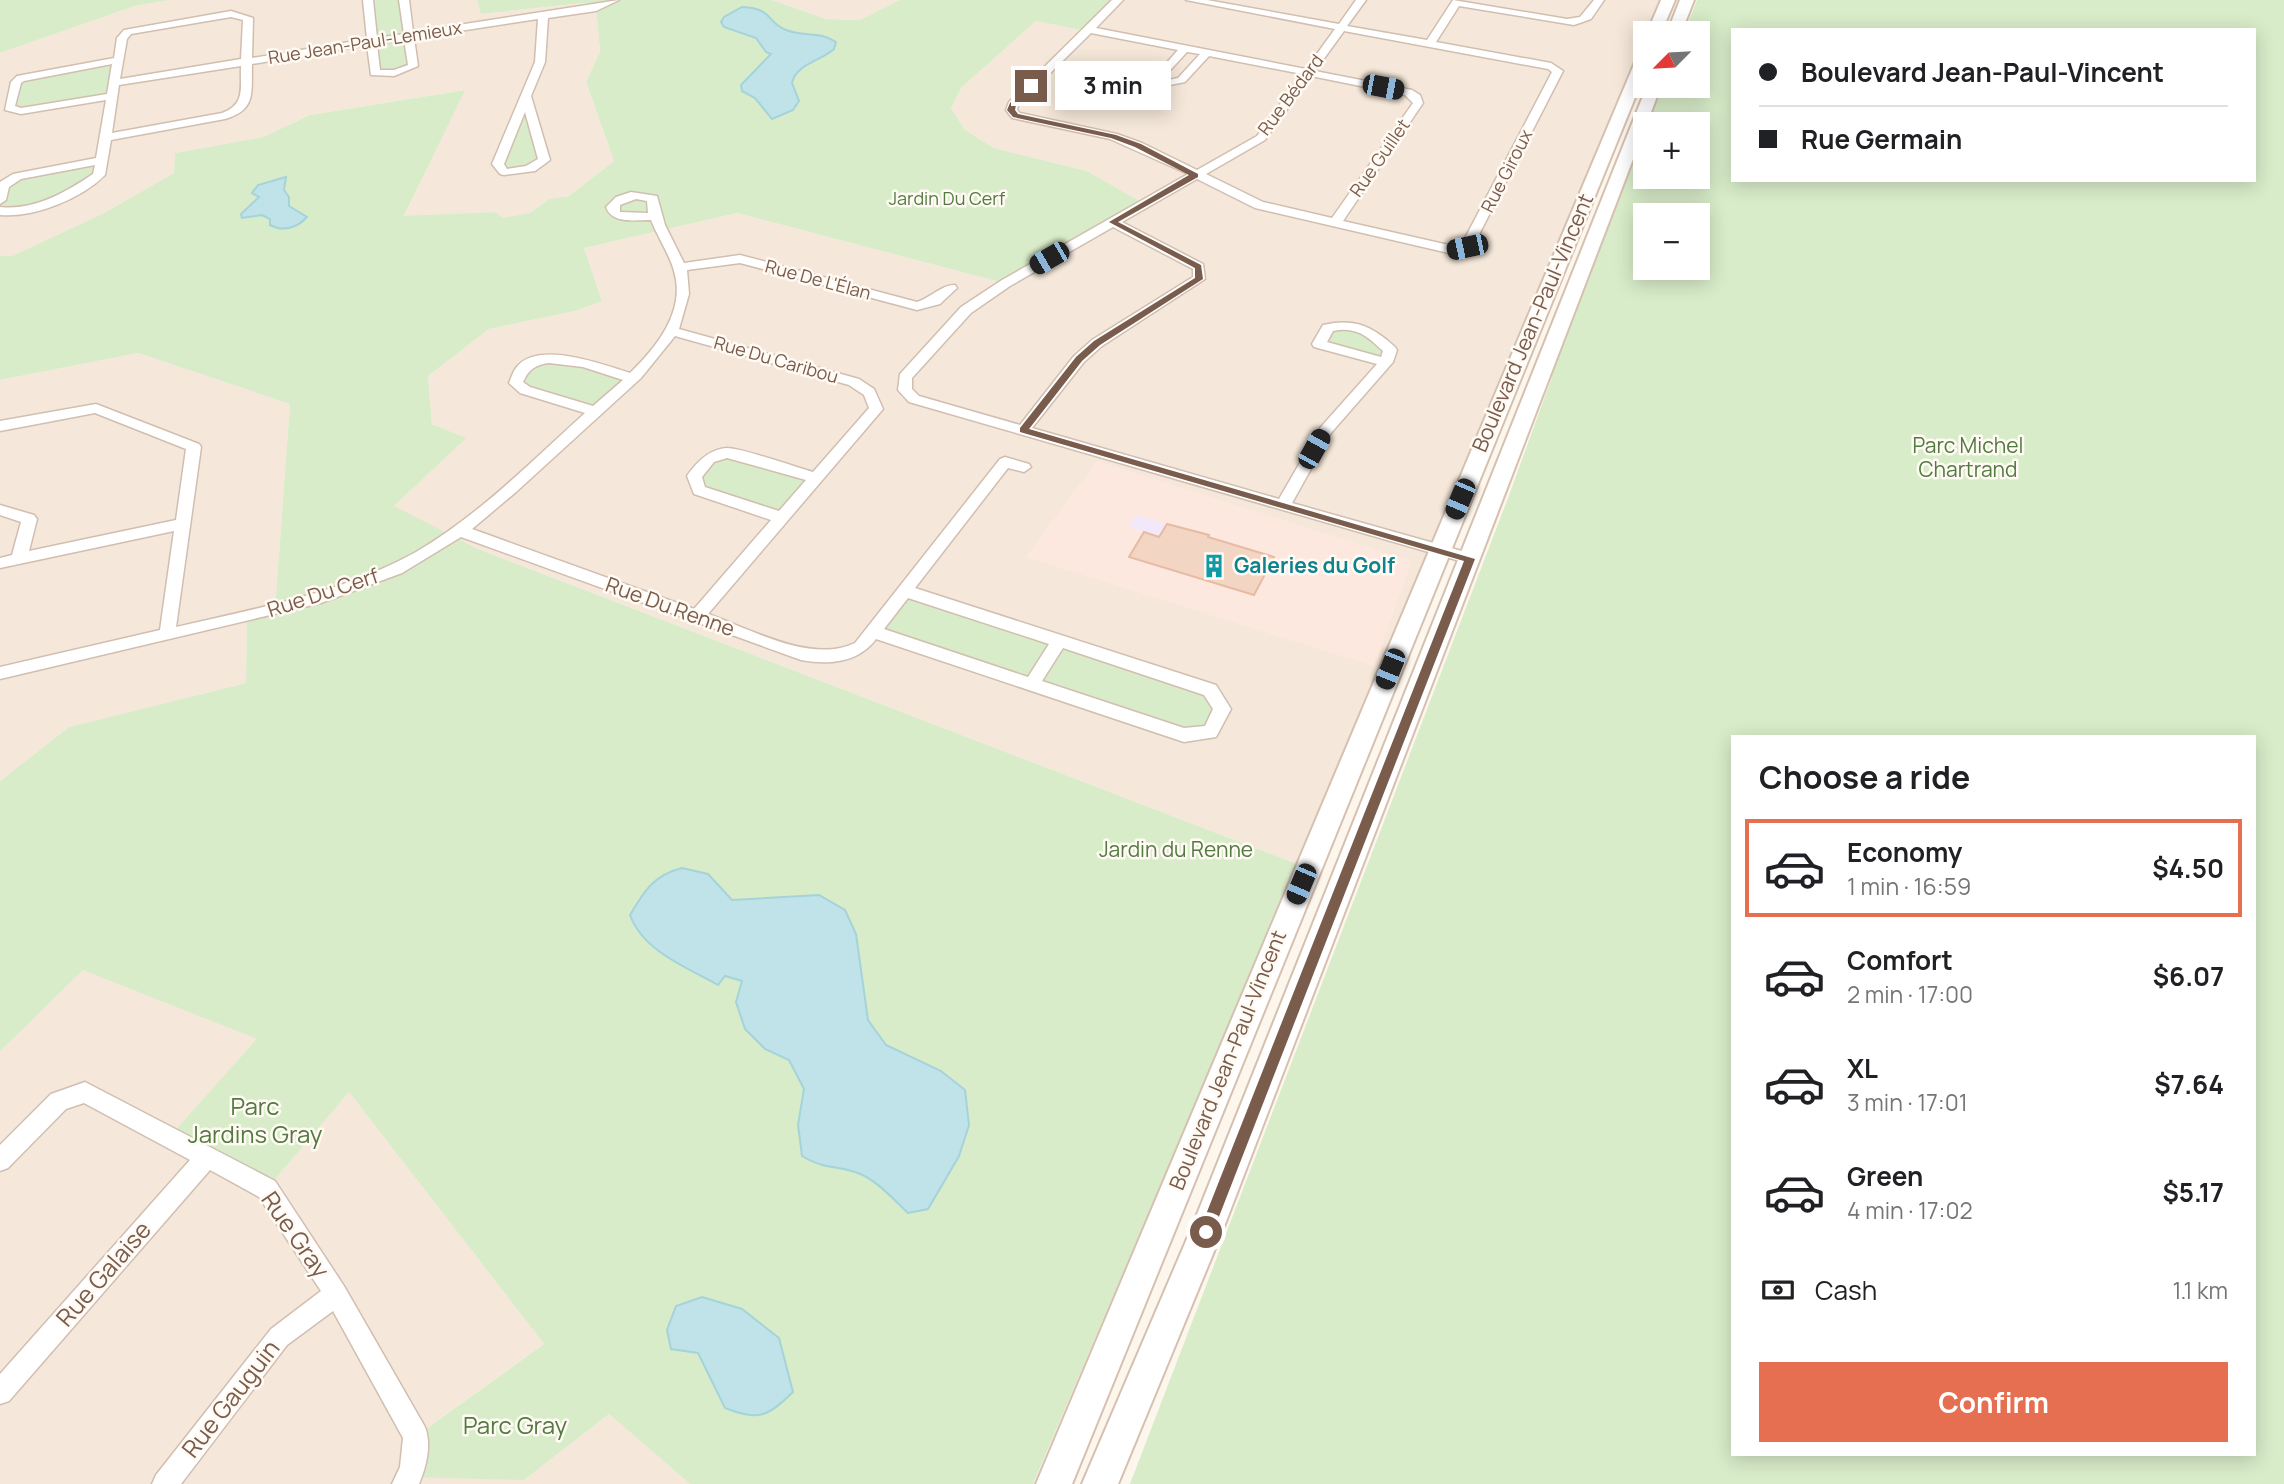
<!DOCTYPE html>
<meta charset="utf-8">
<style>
:root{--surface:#fff;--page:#f6f6f6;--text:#202124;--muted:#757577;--line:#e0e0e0;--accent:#e76f51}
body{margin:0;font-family:Manrope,sans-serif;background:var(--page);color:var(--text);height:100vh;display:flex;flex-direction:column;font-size:26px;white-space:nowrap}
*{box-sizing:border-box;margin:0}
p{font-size:23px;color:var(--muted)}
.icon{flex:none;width:38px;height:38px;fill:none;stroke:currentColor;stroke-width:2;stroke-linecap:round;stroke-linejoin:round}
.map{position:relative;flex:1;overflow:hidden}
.side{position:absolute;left:1731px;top:735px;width:525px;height:721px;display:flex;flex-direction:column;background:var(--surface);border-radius:0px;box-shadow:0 4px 18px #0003}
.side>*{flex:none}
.top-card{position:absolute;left:1731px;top:28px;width:525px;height:154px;border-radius:0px;box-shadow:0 4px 18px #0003;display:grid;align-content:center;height:154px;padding:0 28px;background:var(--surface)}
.needle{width:46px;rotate:246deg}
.buttons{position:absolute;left:1633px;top:21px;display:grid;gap:14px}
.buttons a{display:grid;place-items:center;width:77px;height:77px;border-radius:0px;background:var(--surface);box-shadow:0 4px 18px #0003;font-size:35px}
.end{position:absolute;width:32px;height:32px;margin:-16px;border:9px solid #7a5c4d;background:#fff;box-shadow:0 0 0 4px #fff}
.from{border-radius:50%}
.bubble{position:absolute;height:49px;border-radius:0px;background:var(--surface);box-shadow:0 4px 18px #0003;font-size:23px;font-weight:700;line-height:49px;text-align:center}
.car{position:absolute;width:21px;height:42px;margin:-21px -10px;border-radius:9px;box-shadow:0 0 5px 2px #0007;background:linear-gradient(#222 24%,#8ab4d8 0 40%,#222 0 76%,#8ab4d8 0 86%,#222 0)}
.top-card b{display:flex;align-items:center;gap:24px;height:66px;font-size:26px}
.top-card b+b{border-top:2px solid var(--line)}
.top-card i{width:18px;height:18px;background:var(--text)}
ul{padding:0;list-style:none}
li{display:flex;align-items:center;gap:21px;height:98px;margin:0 14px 10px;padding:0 14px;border:4px solid transparent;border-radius:0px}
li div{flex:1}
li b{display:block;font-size:26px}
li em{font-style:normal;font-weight:700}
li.on{border-color:var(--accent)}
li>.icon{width:63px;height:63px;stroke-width:1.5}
h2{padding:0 28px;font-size:32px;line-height:84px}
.pay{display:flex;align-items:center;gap:18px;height:77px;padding:0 28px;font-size:26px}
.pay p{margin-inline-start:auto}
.cta{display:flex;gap:14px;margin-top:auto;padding:14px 28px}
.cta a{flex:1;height:80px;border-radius:0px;background:var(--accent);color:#fff;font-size:28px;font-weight:700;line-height:80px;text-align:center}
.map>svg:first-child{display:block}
.residential{fill:#f5e8da}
.commercial{fill:#fde8e0}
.education{fill:#f3e8fa}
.green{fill:#d8ecc9;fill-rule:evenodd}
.water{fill:#bfe3e8;stroke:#a5d3da;stroke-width:2}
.building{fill:#f3d5c3;stroke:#e6bba3;stroke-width:2}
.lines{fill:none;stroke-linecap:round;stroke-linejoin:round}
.street-casing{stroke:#d1beb0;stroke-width:3}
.secondary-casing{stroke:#d6c0b0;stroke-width:4}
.street{fill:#fff;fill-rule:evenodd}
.secondary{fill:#fff;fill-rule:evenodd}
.route{fill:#7a5c4d}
.labels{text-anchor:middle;stroke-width:5;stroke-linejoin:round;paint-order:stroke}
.far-street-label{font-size:18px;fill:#7a5c4d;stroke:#fffaf3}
.far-park-label{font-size:18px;fill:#537a41;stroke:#fffaf3}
.street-label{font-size:21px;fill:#7a5c4d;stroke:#fffaf3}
.park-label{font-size:21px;fill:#537a41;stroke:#fffaf3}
.culture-label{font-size:21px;font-weight:bold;fill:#0d838f;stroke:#fffaf3;text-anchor:start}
.near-park-label{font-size:24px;fill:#537a41;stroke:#fffaf3}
.near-street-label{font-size:24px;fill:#7a5c4d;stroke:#fffaf3}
</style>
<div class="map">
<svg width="2284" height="1484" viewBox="0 0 2284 1484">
<rect width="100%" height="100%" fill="#fdf6ec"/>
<g class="residential">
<polygon points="170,0 477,0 481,14 584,3 596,5 600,51 586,82 614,161 569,196 549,199 530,213 503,219 495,212 404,217 464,90 310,115 263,137 175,153 174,173 104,213 12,256 0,256 0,53 135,6"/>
<polygon points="772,0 900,0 860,20 826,19"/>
<polygon points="1118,0 1664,0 1650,33 1645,33 1645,46 1297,864 478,549 393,507 465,438 432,424 428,376 489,329 575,311 602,301 584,248 737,213 1000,282 1140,202 1087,171 994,148 965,130 951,108 961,88 1036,21 1086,31"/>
<polygon points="138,353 290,404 275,609 247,617 246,683 69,727 0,781 0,380"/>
<polygon points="82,969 258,1039 171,1135 267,1189 349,1092 544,1344 417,1435 524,1480 609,1414 690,1484 0,1484 0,1049"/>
</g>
<polygon class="commercial" points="1097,461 1412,561 1374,666 1026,557"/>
<polygon class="education" points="1136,515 1167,524 1159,537 1128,527"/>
<g class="green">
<polygon points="0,0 170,0 135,6 0,53"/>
<polygon points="368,0 404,0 413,66 401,73 375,73"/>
<polygon points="477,0 772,0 826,19 860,20 900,0 1118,0 1086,31 1036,21 961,88 951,108 965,130 994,148 1087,171 1141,202 1000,282 737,213 584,248 602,301 575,311 489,329 428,376 432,424 466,438 394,506 478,549 1297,864 1033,1484 690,1484 609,1414 524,1480 410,1477 416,1436 544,1344 349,1092 267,1189 170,1136 257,1039 83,970 0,1051 0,781 69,727 246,683 247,617 275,609 290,404 138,353 0,380 0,256 12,256 104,213 174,173 175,153 263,137 310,115 465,90 404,216 495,212 503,218 530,213 549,199 569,196 614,161 586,82 600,51 596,5 584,3 481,14"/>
<path d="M1697 0H2284V1484H1130L1508 498 1552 377 1551 371 1645 132V177H1698V124H1648L1663 86H1698V33H1684ZM1732 30H2254V180H1732ZM1645 215H1698V268H1645ZM1732 737H2254V1454H1732Z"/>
<polygon points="118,60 112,96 13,111 16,82"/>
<polygon points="526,96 544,160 537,167 504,172 498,164"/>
<polygon points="102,160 99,175 32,209 0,211 0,200 8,180"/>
<polygon points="1349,322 1368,330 1390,350 1386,362 1319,344 1328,328"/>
<polygon points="549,357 632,378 595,411 525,390 518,374"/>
<polygon points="727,453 817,478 782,518 699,490 694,476"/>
<polygon points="905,591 1210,690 1222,709 1210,732 1184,735 874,632"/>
</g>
<g class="water">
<path d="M742 7C773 8 767 23 786 30 803 37 820 31 836 42L834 49C821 61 796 64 792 83L799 101 793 110 772 119 755 98 742 91 741 85 771 54 766 52 756 38 724 27 721 22 724 17Z"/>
<path d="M286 177 284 190 289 197V206L307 217C297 228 283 232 270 225V219L262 215 242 218 241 214 259 197 252 193 258 185Z"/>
<path d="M682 868 708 874 732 900 819 895 845 910 856 934 868 1020 886 1045 941 1071 965 1090 969 1125 959 1156 928 1209 908 1213C893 1199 875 1178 855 1172 833 1165 826 1170 802 1156L798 1125 804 1089 789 1060 765 1049 745 1029 736 1002 742 981 725 976 718 985C686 967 643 951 630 915 644 891 654 875 682 868Z"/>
<path d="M702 1297 742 1309 779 1338 793 1392C767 1417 759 1421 725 1408L698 1353 671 1349 667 1330 676 1306Z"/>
</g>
<polygon class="building" points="1167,524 1209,535 1208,537 1274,557 1254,595 1129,557 1144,532 1159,537"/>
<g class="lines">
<g class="street-casing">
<g id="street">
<path d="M363 0H373L377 38 404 34 399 0H409L413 32 619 0 596 11 548 18 545 62 531 96 550 160 535 171 504 175 500 174 492 164 535 62 538 19 414 38 418 66 394 76 371 75 367 45 252 64C251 92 257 110 225 119L111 140 105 175C81 199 34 218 0 215V207C34 211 66 192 93 174L95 165 21 179 9 187 6 200 0 204V182L13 174 96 158 106 100 21 114 5 110 11 82 17 76 114 58 117 38 124 30 231 11 253 18 252 58 367 39ZM231 17 243 20 241 59 120 79 127 39 131 34ZM404 39 408 65 394 70H380L377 44ZM112 64 107 94 21 108 15 106 21 83 24 81ZM241 66C240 88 246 104 222 113L112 133 119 85ZM525 112 538 159 526 166 507 169 504 164Z"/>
<path d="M1112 0H1123L1096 28 1306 69 1335 29 1186 0H1207L1339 24 1356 0H1366L1347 26 1427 40 1453 0 1567 19 1580 17 1594 0H1604L1591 19 1574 25 1459 6 1436 42 1551 63 1563 71 1471 250 1453 254 1255 208 1197 179 1122 222 1203 264 1205 279 1102 346 1084 362 1032 428 1279 499 1320 428 1377 364 1314 347 1312 344 1323 325C1355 318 1372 326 1395 347L1397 350 1393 362 1331 433 1292 503 1476 555 1478 559 1476 563 1470 564 909 402 898 390 900 374 961 307 1002 280 1188 174 1110 139 1012 118 1006 110 1009 102ZM1344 31 1548 69 1552 72 1462 244 1453 246 1343 221 1423 103 1420 95 1412 90 1315 71ZM1091 33 1178 50 1153 78 1156 86 1160 87 1185 82 1209 56 1302 74 1257 136 1197 170 1142 143 1117 134 1020 113 1017 110 1018 105ZM1187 52 1200 54 1178 78 1164 81 1163 78ZM1311 76 1405 95 1413 103 1332 218 1263 202 1206 174 1265 140ZM1113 227 1193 269V277L1092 340 1074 356 1020 425 919 396 912 389V378L971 313 1010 286ZM1339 330C1359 328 1369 338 1383 351L1381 357 1327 342 1333 331Z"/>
<path d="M631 192 657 196 665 225 684 263 740 255 917 302C930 298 943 284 955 285L957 288 940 304 917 310 740 263 687 270 689 294 679 329 859 379 874 389 883 409 708 614C751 629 811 664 855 643L1000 459 1005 457 1029 464 1031 467 1024 472 1008 468 915 588 1216 685 1231 709 1216 737 1184 742 876 639C858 663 829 665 801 660L461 537 402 573 321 603 0 679V667L160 630 174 531 0 568V558L12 555 21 522 0 515V505L34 515 37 519 29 551 176 520 186 449 95 413 0 431V421L96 404 199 444 201 447 176 627C258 608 342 593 416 552 479 515 531 462 585 413L520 393 509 383C511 378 513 372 516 368 537 339 603 365 630 373 657 347 686 311 674 271 669 253 658 238 651 220 634 220 612 224 606 207L616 197ZM636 199 647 201 648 213 620 212V205ZM675 336 849 385 864 395 869 408 813 472C795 467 742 448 727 448 709 449 696 463 687 476L694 494 771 520 694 609 472 529 516 492 641 378ZM549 363 583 367 623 380 593 406 530 387 523 382C529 369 535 365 549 363ZM727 458 806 480 779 511 705 487 702 477 714 462ZM908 598 1049 644 1028 677 884 629ZM1063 648 1204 695 1213 709 1205 726 1184 728 1042 681Z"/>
<path d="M85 1082 275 1181 344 1286 425 1427C432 1445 426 1467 419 1484H392L400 1467 403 1438 333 1311 287 1345 181 1484H152L156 1475 271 1329 321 1291 259 1197 210 1170 9 1401 0 1404V1374L190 1160 84 1103 66 1109 8 1168 0 1171V1145L51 1094Z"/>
</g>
</g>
<g class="secondary-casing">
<g id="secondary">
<polygon points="1661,0 1675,0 1661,33 1647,33"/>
<polygon points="1680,0 1694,0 1681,33 1667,33"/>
<polygon points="1645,51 1645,73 1072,1484 1036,1484 1638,55"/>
<polygon points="1647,86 1661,86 1222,1232 1118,1484 1082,1484 1192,1227"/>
</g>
</g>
<use href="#street" class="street"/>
<use href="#secondary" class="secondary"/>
</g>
<polygon class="route" points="1028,84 1034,86 1016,105 1015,110 1018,114 1116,135 1141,144 1198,174 1198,177 1118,222 1201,265 1203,279 1100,345 1082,361 1029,429 1475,559 1213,1232 1211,1237 1206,1239 1201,1237 1199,1232 1464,561 1020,432 1020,428 1076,357 1094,341 1195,278 1195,268 1109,222 1189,175 1135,147 1111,138 1013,117 1007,110 1010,103"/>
<defs>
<g id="building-bare" transform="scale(1.89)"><path d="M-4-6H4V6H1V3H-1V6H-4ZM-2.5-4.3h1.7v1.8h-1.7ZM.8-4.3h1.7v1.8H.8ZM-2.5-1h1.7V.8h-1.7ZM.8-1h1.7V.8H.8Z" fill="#0f9aa8" stroke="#fffaf3" stroke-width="2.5" paint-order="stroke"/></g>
</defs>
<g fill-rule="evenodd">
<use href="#building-bare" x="1214" y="566"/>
</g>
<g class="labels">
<g class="far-street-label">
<text transform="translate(365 43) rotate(-9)" y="6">Rue Jean-Paul-Lemieux</text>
<text transform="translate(1291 95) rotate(-53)" y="6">Rue Bédard</text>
<text transform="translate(1380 158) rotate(-55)" y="6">Rue Guillet</text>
<text transform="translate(1507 171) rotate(-63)" y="6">Rue Giroux</text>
<text transform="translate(818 280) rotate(15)" y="6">Rue De L'Élan</text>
<text transform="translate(776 360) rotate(16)" y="6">Rue Du Caribou</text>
</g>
<g class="far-park-label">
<text x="947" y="205">Jardin Du Cerf</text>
</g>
<g class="street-label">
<text transform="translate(1533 323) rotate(-67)" y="7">Boulevard Jean-Paul-Vincent</text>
<text transform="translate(323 593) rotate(-18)" y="7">Rue Du Cerf</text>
<text transform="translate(670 607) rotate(20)" y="7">Rue Du Renne</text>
<text transform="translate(1228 1060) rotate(-68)" y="7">Boulevard Jean-Paul-Vincent</text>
</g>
<g class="park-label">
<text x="1968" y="453">Parc Michel<tspan x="1968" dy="24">Chartrand</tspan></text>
<text x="1176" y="857">Jardin du Renne</text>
</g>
<g class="culture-label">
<text x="1234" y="573">Galeries du Golf</text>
</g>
<g class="near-park-label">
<text x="255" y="1115">Parc<tspan x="255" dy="28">Jardins Gray</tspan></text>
<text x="515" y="1434">Parc Gray</text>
</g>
<g class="near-street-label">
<text transform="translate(295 1235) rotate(55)" y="8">Rue Gray</text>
<text transform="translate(104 1274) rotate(-49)" y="8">Rue Galaise</text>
<text transform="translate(231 1399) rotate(-52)" y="8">Rue Gauguin</text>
</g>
</g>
</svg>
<div class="buttons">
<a><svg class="needle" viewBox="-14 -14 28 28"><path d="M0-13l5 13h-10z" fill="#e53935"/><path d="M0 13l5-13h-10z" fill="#757577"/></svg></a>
<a>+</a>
<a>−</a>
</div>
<i class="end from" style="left:1206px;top:1232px"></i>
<i class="end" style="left:1031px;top:86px"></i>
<div class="bubble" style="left:1055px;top:61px;width:116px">3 min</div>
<i class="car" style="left:1383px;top:87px;rotate:101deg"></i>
<i class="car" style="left:1467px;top:247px;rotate:258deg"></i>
<i class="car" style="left:1049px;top:258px;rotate:240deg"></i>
<i class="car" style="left:1314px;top:449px;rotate:29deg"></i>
<i class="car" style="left:1460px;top:499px;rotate:203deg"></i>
<i class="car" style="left:1390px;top:669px;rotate:202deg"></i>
<i class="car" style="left:1301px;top:884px;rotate:203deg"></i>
<div class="top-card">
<b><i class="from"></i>Boulevard Jean-Paul-Vincent</b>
<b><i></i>Rue Germain</b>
</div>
<section class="side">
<h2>Choose a ride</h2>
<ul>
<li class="on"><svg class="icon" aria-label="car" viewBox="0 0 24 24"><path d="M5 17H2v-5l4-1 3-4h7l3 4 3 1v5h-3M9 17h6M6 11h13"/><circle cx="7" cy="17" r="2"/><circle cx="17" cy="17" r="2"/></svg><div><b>Economy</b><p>1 min · 16:59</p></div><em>$4.50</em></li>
<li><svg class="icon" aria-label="car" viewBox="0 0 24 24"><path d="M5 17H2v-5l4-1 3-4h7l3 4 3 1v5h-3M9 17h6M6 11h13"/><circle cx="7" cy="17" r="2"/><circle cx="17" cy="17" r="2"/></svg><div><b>Comfort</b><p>2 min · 17:00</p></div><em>$6.07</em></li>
<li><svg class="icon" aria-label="car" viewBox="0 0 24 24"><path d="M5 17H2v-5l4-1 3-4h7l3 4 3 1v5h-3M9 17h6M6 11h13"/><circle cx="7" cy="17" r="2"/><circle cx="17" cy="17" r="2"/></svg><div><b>XL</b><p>3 min · 17:01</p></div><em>$7.64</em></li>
<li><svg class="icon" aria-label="car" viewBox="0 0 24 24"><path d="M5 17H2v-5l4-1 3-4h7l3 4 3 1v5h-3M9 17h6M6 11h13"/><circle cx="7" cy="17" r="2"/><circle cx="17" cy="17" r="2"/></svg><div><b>Green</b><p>4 min · 17:02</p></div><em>$5.17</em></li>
</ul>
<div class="pay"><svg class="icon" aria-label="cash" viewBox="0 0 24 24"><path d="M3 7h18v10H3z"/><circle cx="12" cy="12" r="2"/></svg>Cash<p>1.1 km</p></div>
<div class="cta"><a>Confirm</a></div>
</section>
</div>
